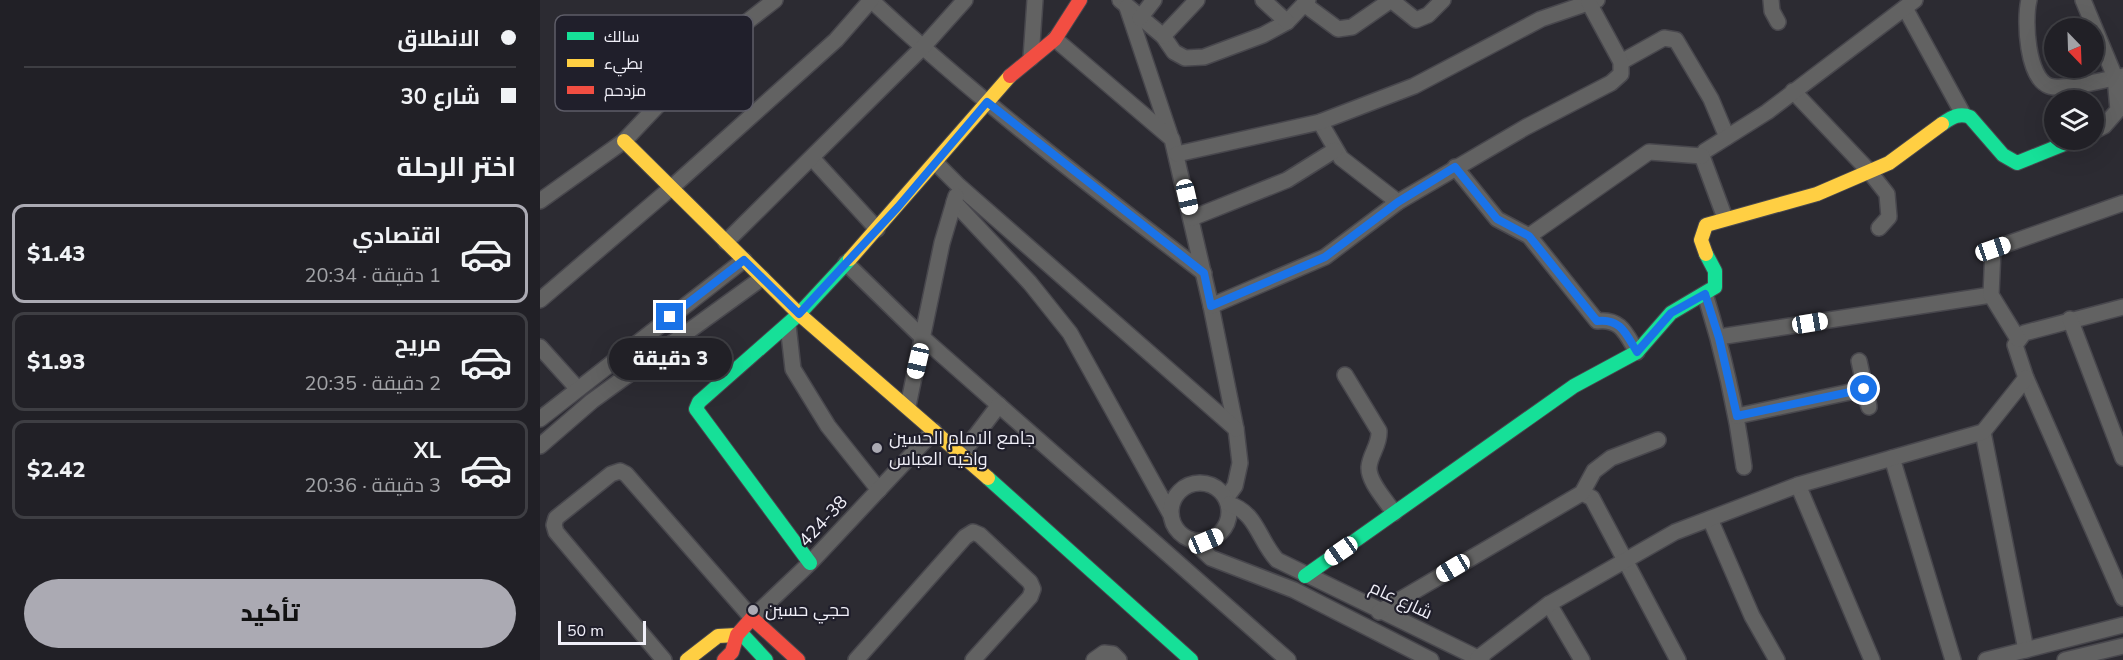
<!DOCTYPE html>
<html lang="ar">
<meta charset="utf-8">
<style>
:root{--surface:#212026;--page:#29282e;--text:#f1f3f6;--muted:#a2a3a7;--line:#3e3e43;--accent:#abaab3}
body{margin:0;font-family:"Nunito Sans",Cairo,sans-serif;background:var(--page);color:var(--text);direction:rtl;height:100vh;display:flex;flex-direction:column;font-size:22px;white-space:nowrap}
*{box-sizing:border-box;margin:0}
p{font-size:20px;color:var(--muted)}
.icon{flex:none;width:33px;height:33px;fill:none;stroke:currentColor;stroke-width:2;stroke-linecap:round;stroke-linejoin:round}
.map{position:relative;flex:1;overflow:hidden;direction:ltr}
.details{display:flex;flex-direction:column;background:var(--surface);width:540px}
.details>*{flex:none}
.guide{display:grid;align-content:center;height:132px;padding:0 24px;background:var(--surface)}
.needle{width:39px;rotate:157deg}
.fabs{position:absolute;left:1504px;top:18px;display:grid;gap:12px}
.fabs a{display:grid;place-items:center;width:60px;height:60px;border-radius:50%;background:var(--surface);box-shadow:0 6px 24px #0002,0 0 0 2px var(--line);font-size:30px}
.scale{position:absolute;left:18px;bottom:15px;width:88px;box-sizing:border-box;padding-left:6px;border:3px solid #f0eff8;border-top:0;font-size:16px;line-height:21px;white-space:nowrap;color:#f0eff8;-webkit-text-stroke:4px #201f2b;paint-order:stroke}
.end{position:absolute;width:27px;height:27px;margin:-14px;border:8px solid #1a73e8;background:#fff;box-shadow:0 0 0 3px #fff}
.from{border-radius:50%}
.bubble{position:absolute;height:42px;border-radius:21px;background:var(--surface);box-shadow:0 6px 24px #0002,0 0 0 2px var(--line);font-size:20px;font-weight:800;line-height:42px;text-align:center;direction:rtl}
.car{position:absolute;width:18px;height:36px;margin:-18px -9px;border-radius:8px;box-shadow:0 0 4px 2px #0007;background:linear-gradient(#fff 24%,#345 0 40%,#fff 0 76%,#345 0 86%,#fff 0)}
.guide b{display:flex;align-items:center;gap:21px;height:57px;font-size:22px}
.guide b+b{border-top:2px solid var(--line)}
.guide i{width:15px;height:15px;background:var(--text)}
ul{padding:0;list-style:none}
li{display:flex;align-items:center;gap:18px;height:99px;margin:0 12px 9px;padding:0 12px;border:3px solid var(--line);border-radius:12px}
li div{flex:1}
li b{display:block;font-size:22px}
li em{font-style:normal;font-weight:800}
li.selected{border-color:var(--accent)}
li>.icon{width:54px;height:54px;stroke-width:1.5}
h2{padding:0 24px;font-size:27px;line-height:72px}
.primary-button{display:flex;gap:12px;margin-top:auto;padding:12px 24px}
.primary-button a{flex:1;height:69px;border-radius:36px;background:var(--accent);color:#111;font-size:24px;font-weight:800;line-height:69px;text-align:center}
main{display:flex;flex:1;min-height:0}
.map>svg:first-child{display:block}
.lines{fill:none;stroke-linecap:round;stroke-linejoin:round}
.street-casing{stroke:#48474d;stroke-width:18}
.fast-casing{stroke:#48474d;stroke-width:16}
.slow-casing{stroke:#48474d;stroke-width:16}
.jam-casing{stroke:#48474d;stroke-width:16}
.street{stroke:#626262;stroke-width:15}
.fast{stroke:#16e098;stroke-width:14}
.slow{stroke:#ffcf43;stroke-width:14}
.jam{stroke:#f24e42;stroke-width:14}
.route{stroke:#1a73e8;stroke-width:8}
.poi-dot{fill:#abaab3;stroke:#201f2b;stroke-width:2}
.labels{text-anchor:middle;stroke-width:4.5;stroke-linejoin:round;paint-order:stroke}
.poi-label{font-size:18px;fill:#f0eff8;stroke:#201f2b;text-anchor:start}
.street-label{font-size:18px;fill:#f0eff8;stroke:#201f2b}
.key{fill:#201f2b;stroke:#5e5d68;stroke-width:1.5}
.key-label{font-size:16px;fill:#f0eff8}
</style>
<main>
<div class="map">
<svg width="1583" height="660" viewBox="0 0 1583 660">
<rect width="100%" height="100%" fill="#2c2b32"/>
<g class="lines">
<g class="street-casing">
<g id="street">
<path d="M331 0C436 98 550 186 664 273"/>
<polyline points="580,0 623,36 634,52 645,58 664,57 723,35 747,22 768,0"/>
<polyline points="723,0 747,22"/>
<polyline points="1231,0 1232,11 1238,22"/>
<path d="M1489 0C1484 20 1487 78 1509 86 1523 91 1567 79 1583 76"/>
<polyline points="1543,0 1575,77 1578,110 1564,126 1554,131"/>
<polyline points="764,4 798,29 812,27 851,0 876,20 888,15 903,0"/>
<polyline points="587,7 630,135"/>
<polyline points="1365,8 1423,114"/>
<polyline points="600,18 614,0"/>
<polyline points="623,36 657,0"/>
<polyline points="515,39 632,139 671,306 696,429 700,463 695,486 686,498"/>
<polyline points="491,58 495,0"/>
<polyline points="1081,62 1124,38 1136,40 1171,99 1187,137"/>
<polyline points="1253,91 1329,171 1347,194 1349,217 1339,228"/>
<polyline points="780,122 801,158 858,202"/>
<polyline points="637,154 780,122 874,86 1001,19 1057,0"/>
<polyline points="1162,156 1165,151 1227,112 1375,0"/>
<polyline points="1162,156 1185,218"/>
<polyline points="272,158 337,229"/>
<polyline points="396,163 419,186 696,429"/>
<path d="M915 167 957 219 989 236 1057 321C1081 318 1086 334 1097 352"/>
<polyline points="0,201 84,141 119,104 148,86 176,63 191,38 208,21 235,0"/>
<polyline points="414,202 490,283 530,333 631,515"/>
<polyline points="652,218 747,180 795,150"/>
<polyline points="989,236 1109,152 1162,156"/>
<polyline points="186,242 382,48 425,0"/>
<polyline points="306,263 384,339 748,660"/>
<path d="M1165 294C1183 351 1196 408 1204 467"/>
<polyline points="0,300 131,188 296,40 331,0"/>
<polyline points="671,306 785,257 858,202 986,127 1071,83 1081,74 1081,62 1049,3"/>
<polyline points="1583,307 1484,333 1475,345 1486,378 1583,598"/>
<polyline points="1530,319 1583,458"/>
<polyline points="248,325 253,369 288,426 339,490"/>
<polyline points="1179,337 1451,295"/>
<polyline points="1478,339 1451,295 1453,249 1583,203"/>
<polyline points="0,347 37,388"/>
<polyline points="1319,361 1329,407"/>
<path d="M805 375 839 431C840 445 830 454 829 467 828 482 847 501 854 513"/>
<polyline points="368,406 402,243 416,196"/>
<polyline points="1197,416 1324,389"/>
<polyline points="0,419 204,260"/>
<polyline points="1443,432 1486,650"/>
<polyline points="0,446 52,401 222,278"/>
<polyline points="421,455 459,405"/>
<polyline points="1352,458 1413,660"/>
<circle cx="660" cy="512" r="29"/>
<polyline points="1258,485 1332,660"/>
<polyline points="1042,493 1052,498 1138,660"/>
<path d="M689 504C717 513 718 539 737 560L942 660"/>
<polyline points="1170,519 1212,616 1237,660"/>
<polyline points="653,541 671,558 754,590 891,660"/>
<polyline points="1009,604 1042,660"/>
<polyline points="839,612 1042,493 1054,471 1071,458 1118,440"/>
<polyline points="938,658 1009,604 1135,532 1258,485 1443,432 1486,378"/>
<polyline points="124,660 16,532 14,525 16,518 71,474 80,471 86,474 212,618 270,563 394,431"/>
<polyline points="316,660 425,537 433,532 440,535 490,582 493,589 490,597 433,660"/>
<polyline points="554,660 564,653 573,654 579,660"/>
<polyline points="1446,660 1583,625"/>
<polyline points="1525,660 1583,646"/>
</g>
</g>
<g class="fast-casing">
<g id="fast">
<path d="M1402 124C1411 118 1419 112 1430 117L1463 155 1477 163 1534 140"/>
<polyline points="448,478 651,660"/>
<polyline points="270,563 156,409 159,402 259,314 310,259"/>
<polyline points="765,576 1034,386 1097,352 1131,313 1175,287 1175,271 1166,254"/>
<polyline points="200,632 226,660"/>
</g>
</g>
<g class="slow-casing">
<g id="slow">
<polyline points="84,141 259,314 448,478"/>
<polyline points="1166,254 1161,240 1166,225 1277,194 1349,163 1402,124"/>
<polyline points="310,259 470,76"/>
<polyline points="147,660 178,636 197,635"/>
</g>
</g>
<g class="jam-casing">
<g id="jam">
<polyline points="470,76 515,39 540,0"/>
<polyline points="184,660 192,652 197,635 212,618 258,660"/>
</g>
</g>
<use href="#street" class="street"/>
<use href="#fast" class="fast"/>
<use href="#slow" class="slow"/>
<use href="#jam" class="jam"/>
</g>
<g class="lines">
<path class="route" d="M130 317 204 260 259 314 358 207 447 102 664 273 671 306 785 257 858 202 915 167 957 219 989 236 1057 321C1081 318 1086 334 1097 352L1131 313 1165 294 1179 338 1197 416 1324 389"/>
</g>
<g class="poi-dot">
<circle cx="337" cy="448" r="6"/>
<circle cx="213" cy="610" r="6"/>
</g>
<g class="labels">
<g class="poi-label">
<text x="349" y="444">جامع الامام الحسين<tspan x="349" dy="21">واخيه العباس</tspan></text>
<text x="225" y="616">حجي حسين</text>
</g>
<g class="street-label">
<text transform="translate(283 521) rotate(-47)" y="6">424-38</text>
<text transform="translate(861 600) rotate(25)" y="6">شارع عام</text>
</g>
</g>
<rect x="15" y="15" width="198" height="96" rx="9" class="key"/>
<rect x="27" y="32" width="27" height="8" fill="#16e098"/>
<rect x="27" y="59" width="27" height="8" fill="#ffcf43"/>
<rect x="27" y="86" width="27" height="8" fill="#f24e42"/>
<g class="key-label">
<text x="64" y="42">سالك</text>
<text x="64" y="69">بطيء</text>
<text x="64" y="96">مزدحم</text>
</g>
</svg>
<div class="fabs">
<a><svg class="needle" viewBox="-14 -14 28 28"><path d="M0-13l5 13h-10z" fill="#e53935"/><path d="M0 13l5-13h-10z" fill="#a2a3a7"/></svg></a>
<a><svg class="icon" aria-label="layers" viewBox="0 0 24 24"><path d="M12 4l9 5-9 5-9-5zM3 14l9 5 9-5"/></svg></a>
</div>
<div class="scale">50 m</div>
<i class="end from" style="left:1324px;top:389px"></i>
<i class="end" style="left:130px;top:317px"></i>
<div class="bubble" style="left:69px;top:338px;width:123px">3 دقيقة</div>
<i class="car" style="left:647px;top:197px;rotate:167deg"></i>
<i class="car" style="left:1453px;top:249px;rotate:71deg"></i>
<i class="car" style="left:1270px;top:323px;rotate:81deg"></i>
<i class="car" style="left:378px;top:361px;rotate:193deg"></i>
<i class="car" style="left:666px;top:541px;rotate:67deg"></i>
<i class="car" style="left:801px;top:551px;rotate:235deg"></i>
<i class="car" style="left:913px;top:568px;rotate:239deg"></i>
</div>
<section class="details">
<div class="guide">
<b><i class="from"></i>الانطلاق</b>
<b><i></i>شارع 30</b>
</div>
<h2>اختر الرحلة</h2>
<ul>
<li class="selected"><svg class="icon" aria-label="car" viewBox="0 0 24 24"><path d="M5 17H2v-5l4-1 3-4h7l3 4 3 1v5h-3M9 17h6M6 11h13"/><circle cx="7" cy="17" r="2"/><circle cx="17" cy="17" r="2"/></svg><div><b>اقتصادي</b><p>1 دقيقة · 20:34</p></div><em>$1.43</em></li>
<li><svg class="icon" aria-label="car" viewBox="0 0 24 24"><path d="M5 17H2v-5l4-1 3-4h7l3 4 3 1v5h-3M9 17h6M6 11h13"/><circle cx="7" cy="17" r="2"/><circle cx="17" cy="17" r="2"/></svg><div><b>مريح</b><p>2 دقيقة · 20:35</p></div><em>$1.93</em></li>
<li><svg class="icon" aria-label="car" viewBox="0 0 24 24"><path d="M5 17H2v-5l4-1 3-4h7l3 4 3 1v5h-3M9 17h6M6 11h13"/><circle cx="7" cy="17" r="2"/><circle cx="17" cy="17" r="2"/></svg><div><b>XL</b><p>3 دقيقة · 20:36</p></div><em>$2.42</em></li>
</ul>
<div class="primary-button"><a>تأكيد</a></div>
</section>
</main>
